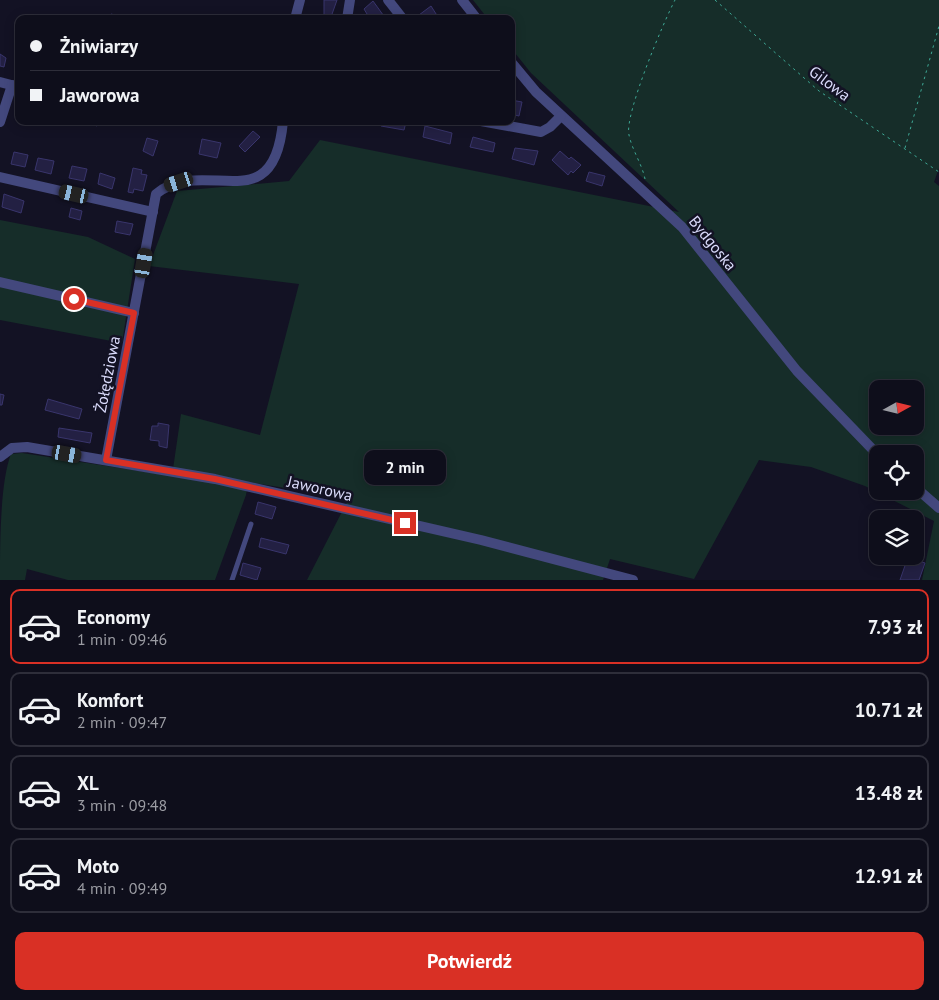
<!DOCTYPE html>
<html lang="pl">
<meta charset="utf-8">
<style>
:root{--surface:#0e0e1b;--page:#1c1c28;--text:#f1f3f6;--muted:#9b9ca3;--line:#2e2e3a;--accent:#d93025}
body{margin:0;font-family:"PT Sans",sans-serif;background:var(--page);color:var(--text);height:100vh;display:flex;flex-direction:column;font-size:19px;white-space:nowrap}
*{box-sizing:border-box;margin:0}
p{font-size:16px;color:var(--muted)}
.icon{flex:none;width:28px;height:28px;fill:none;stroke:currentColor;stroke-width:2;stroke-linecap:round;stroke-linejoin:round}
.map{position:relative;height:580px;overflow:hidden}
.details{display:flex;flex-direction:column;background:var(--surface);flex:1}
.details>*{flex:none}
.banner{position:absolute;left:15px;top:15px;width:500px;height:110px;border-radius:10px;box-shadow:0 2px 12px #0003,0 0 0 1px var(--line);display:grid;align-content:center;height:110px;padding:0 15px;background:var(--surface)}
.needle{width:32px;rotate:82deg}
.buttons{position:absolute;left:869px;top:380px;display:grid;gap:10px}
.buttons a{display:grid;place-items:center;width:55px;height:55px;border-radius:10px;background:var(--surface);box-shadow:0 2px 12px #0003,0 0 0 1px var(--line);font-size:25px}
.end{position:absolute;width:22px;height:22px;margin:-11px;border:6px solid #d93025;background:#fff;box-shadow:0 0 0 2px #fff}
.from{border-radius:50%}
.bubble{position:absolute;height:35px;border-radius:10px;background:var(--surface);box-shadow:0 2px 12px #0003,0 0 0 1px var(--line);font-size:16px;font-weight:700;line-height:35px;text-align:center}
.car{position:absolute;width:15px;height:30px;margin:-15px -8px;border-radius:6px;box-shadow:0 0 4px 1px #0007;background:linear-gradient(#222 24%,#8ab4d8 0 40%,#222 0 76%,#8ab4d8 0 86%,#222 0)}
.banner b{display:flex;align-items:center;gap:18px;height:48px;font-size:19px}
.banner b+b{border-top:1px solid var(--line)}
.banner i{width:12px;height:12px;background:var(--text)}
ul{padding:9px 0 0;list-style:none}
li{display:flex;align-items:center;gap:15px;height:75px;margin:0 10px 8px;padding:0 5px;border:2px solid var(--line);border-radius:10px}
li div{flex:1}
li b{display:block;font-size:19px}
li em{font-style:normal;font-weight:700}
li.selected{border-color:var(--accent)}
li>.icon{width:45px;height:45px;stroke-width:1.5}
.button{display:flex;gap:10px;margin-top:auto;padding:10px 15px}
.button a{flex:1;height:58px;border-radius:10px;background:var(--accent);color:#fff;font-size:20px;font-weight:700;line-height:58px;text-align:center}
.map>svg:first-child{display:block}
.green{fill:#162d29;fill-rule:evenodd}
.building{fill:#232043;stroke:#39356c}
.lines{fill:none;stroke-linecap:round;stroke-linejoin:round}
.path{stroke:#3ea996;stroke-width:1;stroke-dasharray:2.5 4;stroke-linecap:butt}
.service{stroke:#43487d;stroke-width:5}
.minor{stroke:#43487d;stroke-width:10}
.route{stroke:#d93025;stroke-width:6}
.labels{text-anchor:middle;stroke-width:5;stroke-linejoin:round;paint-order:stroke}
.street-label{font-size:16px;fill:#d9dafa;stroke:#131224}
</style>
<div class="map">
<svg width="939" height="580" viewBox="0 0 939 580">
<rect width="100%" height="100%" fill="#131224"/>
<g class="green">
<path d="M473 0H939V168L934 182 939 186V580H922L934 521 865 486 811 467 759 460 694 579 610 559 603 580H307L349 498 248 482 246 495 215 580H68L27 569 25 580H0C0 545 0 482 11 454L22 453 172 476 181 414 260 435 299 284 149 266 177 191 289 181 320 140 679 212 531 73 511 48V19H488ZM878 389H915V426H878ZM878 454H915V491H878Z"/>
<polygon points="0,220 88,237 135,259 122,343 0,320"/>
</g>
<g class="building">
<polygon points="324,0 337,0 331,17 324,15"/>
<polygon points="373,1 386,19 370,19 364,9"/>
<polygon points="431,6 438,17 435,19 422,19 419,15"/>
<polygon points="111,14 123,17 123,19 110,19"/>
<polygon points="0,54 6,58 4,67 0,66"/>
<polygon points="511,100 522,102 519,116 511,114"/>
<polygon points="86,121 98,121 97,126"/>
<polygon points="382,121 403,121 406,122 404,130 381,126"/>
<polygon points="425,126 452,133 450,144 423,137"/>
<polygon points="253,131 260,137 245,152 239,146"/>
<polygon points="473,137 495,143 493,152 470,147"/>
<polygon points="147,138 158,141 153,156 143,151"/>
<polygon points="202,139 221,143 217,158 199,154"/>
<polygon points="515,148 538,151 534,165 512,159"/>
<polygon points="560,151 569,159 571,157 581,165 573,173 571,171 568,175 552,160"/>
<polygon points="14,152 28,155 25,167 11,164"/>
<polygon points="38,158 54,161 51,174 35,170"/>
<polygon points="72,166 87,169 84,181 69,178"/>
<polygon points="133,168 142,170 141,174 147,175 143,191 134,189 133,193 128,192"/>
<polygon points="589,172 605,176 602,186 586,181"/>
<polygon points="100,173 115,178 112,189 98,184"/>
<polygon points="4,194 24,201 21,213 2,207"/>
<polygon points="71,208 82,211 80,220 69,217"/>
<polygon points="117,221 133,224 130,235 115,232"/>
<polygon points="0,394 4,395 2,405 0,405"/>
<polygon points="48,399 82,409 79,419 45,410"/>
<polygon points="158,423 169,425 167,448 159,446 159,441 150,440 152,426 158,426"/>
<polygon points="59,428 92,433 90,443 58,437"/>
<polygon points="258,502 276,507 272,519 255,514"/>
<polygon points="261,538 289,545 286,554 259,547"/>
<polygon points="908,557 925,563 919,580 900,580"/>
<polygon points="243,563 261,568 257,580 240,575"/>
</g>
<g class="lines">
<g class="path">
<polyline points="715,0 819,91 939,172"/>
<polyline points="905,148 939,26"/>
<path d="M645 179C642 164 632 150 629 135 624 115 664 21 675 0"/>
</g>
<polyline class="service" points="232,580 251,524"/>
<g class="minor">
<polyline points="388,0 403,19"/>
<polyline points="462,0 477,19"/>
<polyline points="295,19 300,0"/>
<polyline points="347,19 350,0"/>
<polyline points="511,62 536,92 682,227 797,371 878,455"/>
<polyline points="0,82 19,87"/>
<polyline points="481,121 541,132 550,127 561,116"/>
<polyline points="0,122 12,85"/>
<polyline points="0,177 153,212"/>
<polyline points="0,282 134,313"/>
<polyline points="0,457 12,448 27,447 215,479 481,540 633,580"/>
<path d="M106 460 156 194C205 154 274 224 283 121"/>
<polyline points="915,487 939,508"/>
</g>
</g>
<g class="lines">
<polyline class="route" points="74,299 134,313 106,460 215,479 405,523"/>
</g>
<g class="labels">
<g class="street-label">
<text transform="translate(830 83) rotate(37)" y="6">Gilowa</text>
<text transform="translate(713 243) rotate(51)" y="6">Bydgoska</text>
<text transform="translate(107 374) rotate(-79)" y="6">Żołędziowa</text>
<text transform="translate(320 488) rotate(13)" y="6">Jaworowa</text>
</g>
</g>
</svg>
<div class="buttons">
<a><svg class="needle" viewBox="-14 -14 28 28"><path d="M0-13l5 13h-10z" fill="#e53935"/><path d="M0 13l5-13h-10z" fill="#9b9ca3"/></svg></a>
<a><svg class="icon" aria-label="locate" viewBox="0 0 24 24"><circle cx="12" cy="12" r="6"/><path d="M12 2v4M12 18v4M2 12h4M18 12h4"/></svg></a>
<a><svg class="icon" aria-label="layers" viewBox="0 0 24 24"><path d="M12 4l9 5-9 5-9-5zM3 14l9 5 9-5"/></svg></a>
</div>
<i class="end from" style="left:74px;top:299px"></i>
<i class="end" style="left:405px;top:523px"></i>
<div class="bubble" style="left:364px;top:450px;width:82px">2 min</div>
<i class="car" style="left:179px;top:182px;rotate:252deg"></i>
<i class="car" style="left:74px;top:194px;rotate:283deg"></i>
<i class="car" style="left:144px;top:263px;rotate:10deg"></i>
<i class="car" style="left:67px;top:454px;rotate:100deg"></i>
<div class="banner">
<b><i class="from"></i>Żniwiarzy</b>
<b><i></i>Jaworowa</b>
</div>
</div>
<section class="details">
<ul>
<li class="selected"><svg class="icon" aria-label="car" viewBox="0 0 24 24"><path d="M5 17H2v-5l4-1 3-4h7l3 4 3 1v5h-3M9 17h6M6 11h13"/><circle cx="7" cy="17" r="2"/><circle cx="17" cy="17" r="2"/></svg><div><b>Economy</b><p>1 min · 09:46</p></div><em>7.93 zł</em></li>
<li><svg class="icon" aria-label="car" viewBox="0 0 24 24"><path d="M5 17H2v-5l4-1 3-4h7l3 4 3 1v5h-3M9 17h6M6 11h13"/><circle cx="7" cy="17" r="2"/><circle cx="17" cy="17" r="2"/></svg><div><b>Komfort</b><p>2 min · 09:47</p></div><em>10.71 zł</em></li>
<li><svg class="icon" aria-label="car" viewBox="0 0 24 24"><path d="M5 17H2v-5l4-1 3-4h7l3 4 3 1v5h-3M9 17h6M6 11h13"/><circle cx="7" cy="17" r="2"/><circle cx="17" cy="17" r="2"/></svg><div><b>XL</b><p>3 min · 09:48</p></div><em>13.48 zł</em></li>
<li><svg class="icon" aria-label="car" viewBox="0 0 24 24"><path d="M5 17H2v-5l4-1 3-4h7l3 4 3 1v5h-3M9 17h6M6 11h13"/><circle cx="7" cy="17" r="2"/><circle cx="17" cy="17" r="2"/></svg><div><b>Moto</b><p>4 min · 09:49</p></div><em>12.91 zł</em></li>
</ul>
<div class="button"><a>Potwierdź</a></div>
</section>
